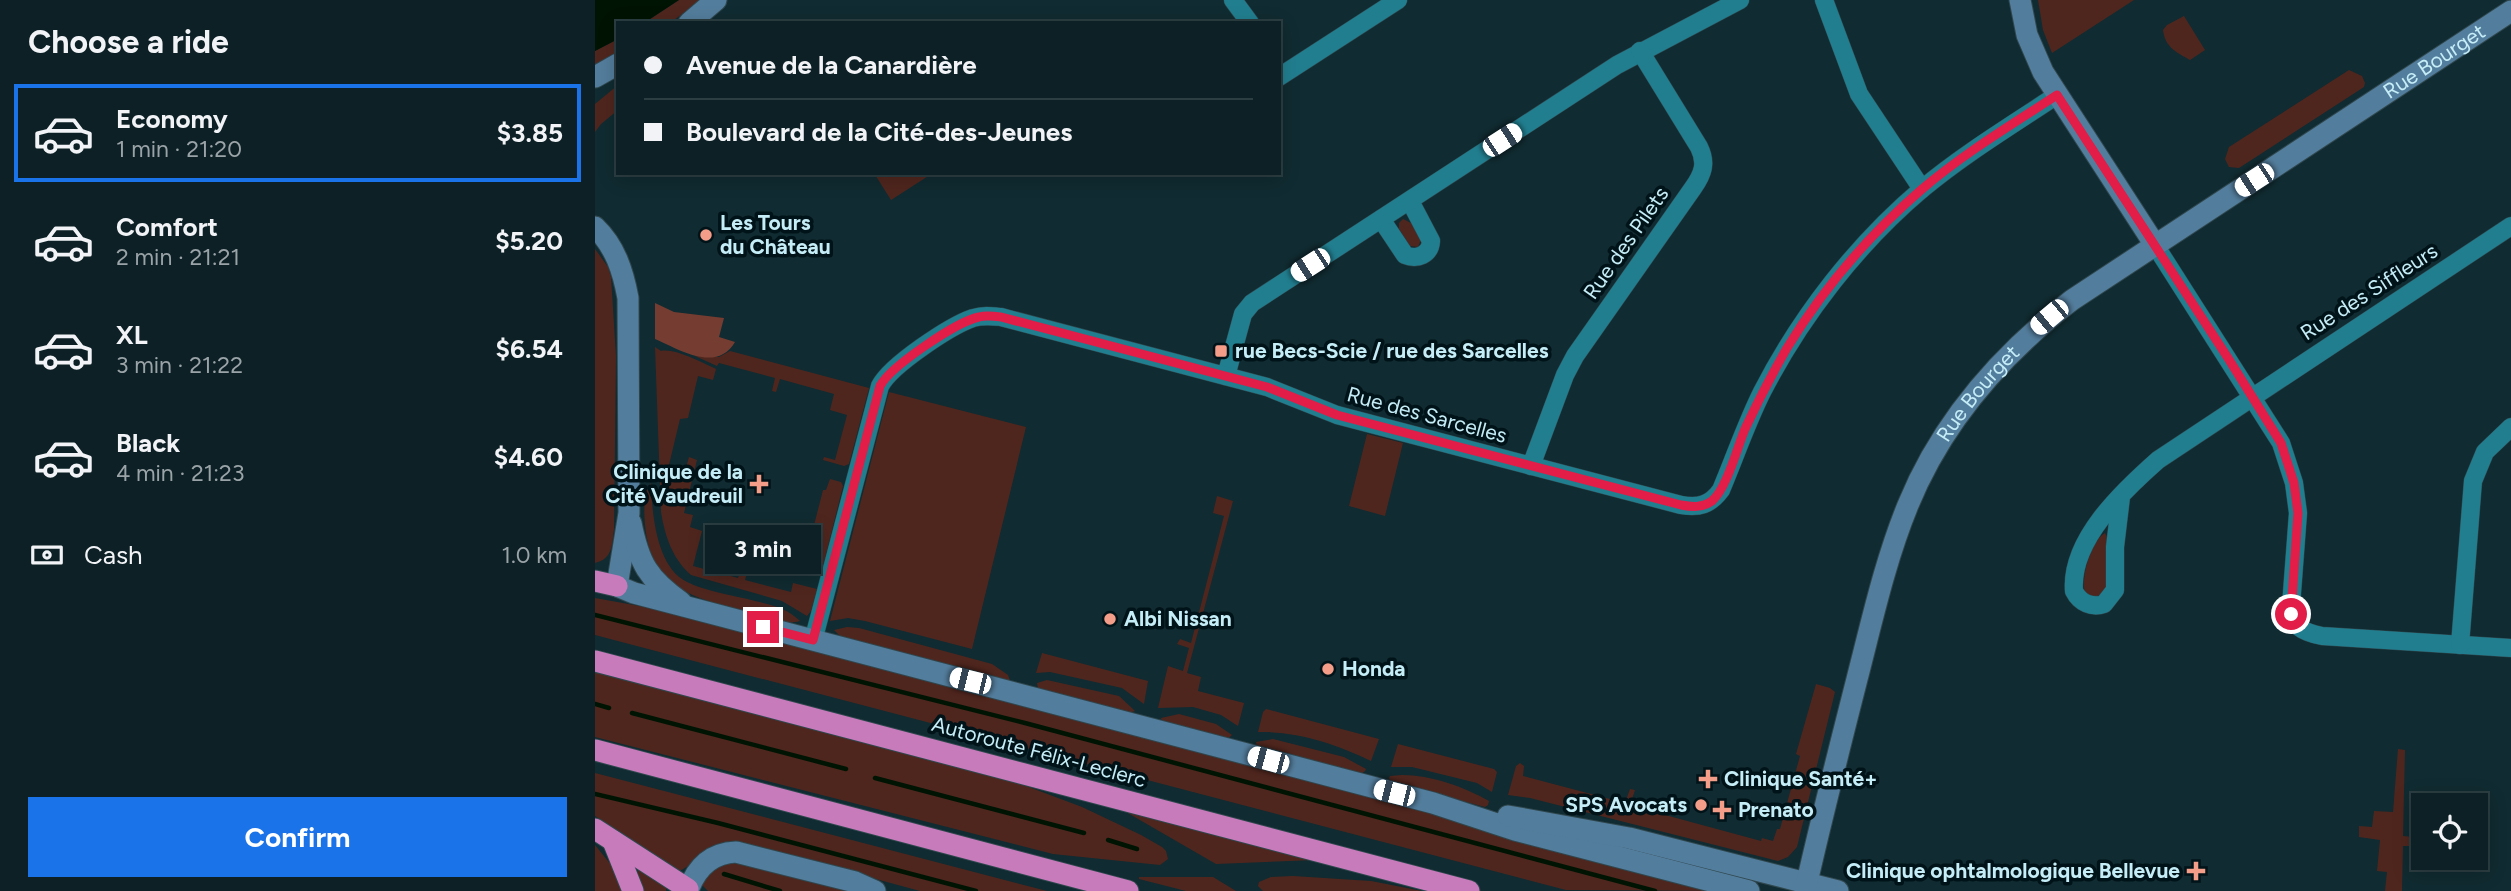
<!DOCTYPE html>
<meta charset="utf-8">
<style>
:root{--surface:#0c2025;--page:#15282d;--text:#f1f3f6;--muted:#9aa3a7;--line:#2c3e42;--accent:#1a73e8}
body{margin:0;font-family:Figtree,sans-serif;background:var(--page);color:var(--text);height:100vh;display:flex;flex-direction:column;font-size:26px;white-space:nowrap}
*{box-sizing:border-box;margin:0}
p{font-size:23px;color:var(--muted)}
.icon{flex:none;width:38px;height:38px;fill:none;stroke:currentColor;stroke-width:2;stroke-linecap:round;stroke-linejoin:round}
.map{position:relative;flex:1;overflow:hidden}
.details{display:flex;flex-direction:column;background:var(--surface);width:595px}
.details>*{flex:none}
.top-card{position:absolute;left:21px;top:21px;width:665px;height:154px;border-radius:0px;box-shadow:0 4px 18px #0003,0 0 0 2px var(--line);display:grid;align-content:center;height:154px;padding:0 28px;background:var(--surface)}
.buttons{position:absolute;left:1816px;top:793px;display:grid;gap:14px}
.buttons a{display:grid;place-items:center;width:77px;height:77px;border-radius:0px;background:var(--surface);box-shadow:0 4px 18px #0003,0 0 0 2px var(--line);font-size:35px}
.end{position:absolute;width:32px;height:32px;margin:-16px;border:9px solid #e11d48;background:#fff;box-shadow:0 0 0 4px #fff}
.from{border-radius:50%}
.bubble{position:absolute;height:49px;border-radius:0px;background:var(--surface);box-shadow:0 4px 18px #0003,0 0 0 2px var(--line);font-size:23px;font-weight:700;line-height:49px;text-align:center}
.car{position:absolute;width:21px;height:42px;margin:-21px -10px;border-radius:9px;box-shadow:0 0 5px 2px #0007;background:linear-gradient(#fff 24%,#345 0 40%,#fff 0 76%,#345 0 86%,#fff 0)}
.top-card b{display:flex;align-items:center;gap:24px;height:66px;font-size:26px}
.top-card b+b{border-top:2px solid var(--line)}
.top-card i{width:18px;height:18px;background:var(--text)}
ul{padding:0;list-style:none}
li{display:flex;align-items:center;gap:21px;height:98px;margin:0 14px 10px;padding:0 14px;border:4px solid transparent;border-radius:0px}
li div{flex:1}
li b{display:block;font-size:26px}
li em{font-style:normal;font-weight:700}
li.selected{border-color:var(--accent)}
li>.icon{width:63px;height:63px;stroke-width:1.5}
h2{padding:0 28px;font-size:32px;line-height:84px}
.pay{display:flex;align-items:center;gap:18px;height:77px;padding:0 28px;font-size:26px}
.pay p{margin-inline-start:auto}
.action{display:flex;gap:14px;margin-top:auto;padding:14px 28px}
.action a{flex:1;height:80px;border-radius:0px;background:var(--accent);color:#fff;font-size:28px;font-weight:700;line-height:80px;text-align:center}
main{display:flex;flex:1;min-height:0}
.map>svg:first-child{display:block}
.green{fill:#4f261e}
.forest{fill:#753d31}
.water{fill:#001404}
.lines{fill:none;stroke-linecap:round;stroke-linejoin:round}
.stream{stroke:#001404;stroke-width:4.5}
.street-casing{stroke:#2f474e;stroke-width:19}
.secondary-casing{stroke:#2f474e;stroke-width:23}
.highway-casing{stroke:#2f474e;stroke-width:23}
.street{stroke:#217e8f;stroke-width:18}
.secondary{stroke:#537d9c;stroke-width:21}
.highway{stroke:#c87bbb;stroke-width:21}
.route{stroke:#e11d48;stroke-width:9}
.poi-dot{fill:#f49e8a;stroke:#001318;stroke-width:2.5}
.labels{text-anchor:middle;stroke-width:7;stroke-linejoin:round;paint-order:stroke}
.street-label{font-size:21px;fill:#c5edf7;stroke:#001318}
.poi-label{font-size:21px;font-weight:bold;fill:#c5edf7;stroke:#001318;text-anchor:start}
</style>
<main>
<section class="details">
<h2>Choose a ride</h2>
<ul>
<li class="selected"><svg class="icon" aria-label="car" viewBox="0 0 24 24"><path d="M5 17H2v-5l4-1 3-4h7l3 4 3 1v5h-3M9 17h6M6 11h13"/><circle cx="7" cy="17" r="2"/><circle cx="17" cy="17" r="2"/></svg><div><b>Economy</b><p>1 min · 21:20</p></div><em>$3.85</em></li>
<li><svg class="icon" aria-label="car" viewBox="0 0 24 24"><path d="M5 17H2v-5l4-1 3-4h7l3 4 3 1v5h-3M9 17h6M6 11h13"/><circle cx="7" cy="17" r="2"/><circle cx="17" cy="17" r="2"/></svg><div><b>Comfort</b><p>2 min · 21:21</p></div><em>$5.20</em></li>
<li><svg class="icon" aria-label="car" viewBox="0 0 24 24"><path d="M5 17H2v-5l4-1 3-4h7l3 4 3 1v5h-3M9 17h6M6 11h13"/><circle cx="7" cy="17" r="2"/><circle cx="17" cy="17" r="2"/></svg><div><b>XL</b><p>3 min · 21:22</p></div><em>$6.54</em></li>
<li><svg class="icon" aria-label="car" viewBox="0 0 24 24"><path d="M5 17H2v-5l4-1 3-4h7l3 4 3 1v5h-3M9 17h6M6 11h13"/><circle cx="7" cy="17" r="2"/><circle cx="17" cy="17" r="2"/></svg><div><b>Black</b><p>4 min · 21:23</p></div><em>$4.60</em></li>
</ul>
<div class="pay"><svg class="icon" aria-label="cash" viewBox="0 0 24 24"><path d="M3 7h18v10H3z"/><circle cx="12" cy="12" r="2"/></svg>Cash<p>1.0 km</p></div>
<div class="action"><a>Confirm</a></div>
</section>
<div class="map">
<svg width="1916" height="891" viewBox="0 0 1916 891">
<rect width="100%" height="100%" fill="#102b31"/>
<g class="green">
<polygon points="84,0 106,0 75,23 49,23"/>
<polygon points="1443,0 1539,0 1457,53 1448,30"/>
<path d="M1589 16 1610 50 1595 60C1581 52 1570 47 1568 30L1572 25Z"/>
<polygon points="23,39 23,55 0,68 0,51"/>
<polygon points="1754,70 1767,76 1770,83 1769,87 1644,168 1634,167 1630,159 1634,147"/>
<polygon points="23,85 23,110 6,124 0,132 0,104"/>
<polygon points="279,173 338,173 296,200"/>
<polygon points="808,219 816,223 826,240 823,247 815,246 804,229 804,223"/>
<path d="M0 249 13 267 16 277 21 356 19 529C17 544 18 559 0 563Z"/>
<path d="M60 347 66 351C80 348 108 363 121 369L118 380 103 376 93 418 85 419 73 469 89 475 94 457 102 460 89 513 98 515 95 527 107 531 98 566 143 578 147 567 153 568 150 580 196 592 198 583 222 589 216 611 212 616 187 601 96 575C77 558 70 536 66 512Z"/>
<polygon points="135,351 274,388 254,464 249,466 228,460 229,457 240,460 252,415 235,410 239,394 185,379 181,392 177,391 180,378 124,363 122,366 100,356 124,357"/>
<polygon points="294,392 431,427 377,649 270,621 253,618 235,621"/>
<polygon points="772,434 808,443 790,516 754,506"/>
<polygon points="235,479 246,482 248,486 226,574 224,574 209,570 215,555 212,553 228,490 231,490"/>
<path d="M56 483C57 513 61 567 92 582 112 592 138 595 160 601 177 605 192 608 205 621 187 626 169 617 152 612 100 598 56 589 50 525 49 512 48 494 56 483Z"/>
<polygon points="622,496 638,501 592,673 606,677 603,691 649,703 643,726 626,715 598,707 563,708 573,666 588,671 594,648 582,644 585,639 596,643 629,516 618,513"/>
<path d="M1510 533 1512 537V588L1507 595 1498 597 1490 592C1485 578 1497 540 1510 533Z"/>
<polygon points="0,598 61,609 1130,891 971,890 0,635"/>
<polygon points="252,627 264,628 397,664 413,675 415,681 246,637 239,630"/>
<polygon points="447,653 553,681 549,704 527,688 455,672 441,673"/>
<polygon points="0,670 420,782 487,807 546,835 567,847 571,851 573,859 565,865 458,854 0,737"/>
<polygon points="452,680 524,696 540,711 534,713 443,689 442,683"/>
<polygon points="1221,684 1235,688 1240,692 1202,847 1193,857 1183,861 935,798 913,795 921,766 925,763 929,766 928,776 1030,803 1035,789 1040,790 1036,802 1049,806 1048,809 1166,841 1167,838 1178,841 1182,829 1185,829 1205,756 1201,754"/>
<path d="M671 709 784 739 776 761C742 744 701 731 663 732L668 712Z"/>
<polygon points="584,714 621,724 637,735 631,740 568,723 566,718"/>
<polygon points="678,739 749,757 771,769 770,771 766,774 662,747 661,742"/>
<polygon points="803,744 899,769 902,772 897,792 882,783 817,767 796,767"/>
<polygon points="1803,749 1810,750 1808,836 1818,837 1818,846 1808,846 1807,891 1790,891 1792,872 1782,871 1785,840 1764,837 1764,826 1777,827 1779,811 1798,812"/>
<path d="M0 773 452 891H325L149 843C136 844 122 843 111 851 101 857 95 867 84 871L0 816Z"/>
<path d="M807 775C836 775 869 787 894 801L893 805 890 807 796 782 794 778 795 776Z"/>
<polygon points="531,812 720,860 621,864"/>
<polygon points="0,845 21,871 28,891 0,891"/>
<polygon points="142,861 256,891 113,891 107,885 108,880 125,864"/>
<polygon points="42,867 71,886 71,891 46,891"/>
<polygon points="698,876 776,881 827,891 668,891 663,886 664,882 676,877"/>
<polygon points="544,877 618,877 641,891 591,891 544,879"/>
</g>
<path class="forest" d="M60 303 79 312 129 318 124 337 140 342C122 373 85 350 60 339Z"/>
<polygon class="water" points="0,0 84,0 49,23 23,23 23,39 0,51"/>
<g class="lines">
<g class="stream">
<polyline points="0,615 430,723 1060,891"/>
<polyline points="0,704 14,708"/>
<polyline points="37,713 251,769"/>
<polyline points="280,778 489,833"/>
<polyline points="0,794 123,823 381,891"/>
<polyline points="513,840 542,849"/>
<polyline points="129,874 185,891"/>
</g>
<g class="street-casing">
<g id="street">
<polyline points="638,0 655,23"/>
<polyline points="1229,0 1264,94 1327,189"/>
<polyline points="684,77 803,0"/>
<path d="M786 219 810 255C822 260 835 255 836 241L815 201"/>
<path d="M1560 245 1686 443 1699 483 1703 513 1696 606C1697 627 1707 632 1727 636L1916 648"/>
<polyline points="631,376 648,314 657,303 1022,65 1145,0"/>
<path d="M936 466 970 375 980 356 1098 188C1108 174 1112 163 1104 147L1045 51"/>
<path d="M1526 497 1520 547V590L1509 604C1497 608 1485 603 1479 591 1475 540 1528 491 1563 460L1916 226"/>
<path d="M218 641 285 386C296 365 355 326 378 318 388 315 396 316 406 317L672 387 742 415 1086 505C1104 508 1115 505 1126 490 1140 457 1151 424 1167 392 1206 316 1262 244 1327 189 1369 154 1417 125 1462 95"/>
<polyline points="1865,645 1878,481 1890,452 1916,427"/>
</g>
</g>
<g class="secondary-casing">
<g id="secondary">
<polyline points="1425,0 1432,35 1448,72 1560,245"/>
<polyline points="94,23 121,0"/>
<polyline points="0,77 23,64"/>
<path d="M0 227C20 246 28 271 33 298L34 513 22 586 39 593 838 803 920 830 1154 891"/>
<path d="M36 523C44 563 53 579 86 602"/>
<polyline points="913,816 1034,838 1243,891"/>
<path d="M93 891C101 868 116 853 141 852L260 882 280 891"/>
<path id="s1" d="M1210 891C1226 820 1244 750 1262 679 1277 621 1290 561 1313 505 1347 422 1407 354 1477 300L1916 11"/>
</g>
</g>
<g class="highway-casing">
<g id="highway">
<polyline points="0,581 22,586"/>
<polyline points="0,661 874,891"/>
<polyline points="0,750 533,891"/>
<polyline points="0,829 93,889"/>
<polyline points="18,841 38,891"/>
</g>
</g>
<use href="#street" class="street"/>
<use href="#secondary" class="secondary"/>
<use href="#highway" class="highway"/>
</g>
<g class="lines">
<path class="route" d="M168 627 218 640 285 386C296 366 361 322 384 317 391 315 398 316 406 317L672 387 742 415 1086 505C1097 507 1107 508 1117 501 1132 488 1142 448 1150 429 1163 401 1177 374 1192 348 1228 289 1274 235 1326 190 1368 154 1416 125 1462 95L1633 358 1686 443 1699 483 1703 513 1696 614"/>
</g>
<g class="poi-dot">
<circle cx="111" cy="235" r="7"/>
<rect x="619" y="344" width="14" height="14" rx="3.5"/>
<path d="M160.5 473.5h7v7h7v7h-7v7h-7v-7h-7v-7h7z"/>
<circle cx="515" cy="619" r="7"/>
<circle cx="733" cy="669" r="7"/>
<path d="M1109.5 768.5h7v7h7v7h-7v7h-7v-7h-7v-7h7z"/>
<circle cx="1106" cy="805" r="7"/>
<path d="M1123.5 799.5h7v7h7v7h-7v7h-7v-7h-7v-7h7z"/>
<path d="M1597.5 860.5h7v7h7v7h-7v7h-7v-7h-7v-7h7z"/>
</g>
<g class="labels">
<g class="street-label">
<text dy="7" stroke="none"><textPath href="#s1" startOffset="1099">Rue Bourget</textPath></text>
<text transform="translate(1031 243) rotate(-55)" y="7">Rue des Pilets</text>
<text transform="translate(1774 292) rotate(-33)" y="7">Rue des Siffleurs</text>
<text dy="7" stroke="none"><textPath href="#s1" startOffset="532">Rue Bourget</textPath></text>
<text transform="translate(832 415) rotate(15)" y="7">Rue des Sarcelles</text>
<text transform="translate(444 752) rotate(15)" y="7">Autoroute Félix-Leclerc</text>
</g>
<g class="poi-label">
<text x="125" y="230">Les Tours<tspan x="125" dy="24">du Château</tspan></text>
<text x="640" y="358">rue Becs-Scie / rue des Sarcelles</text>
<text x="148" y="479" text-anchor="end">Clinique de la<tspan x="148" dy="24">Cité Vaudreuil</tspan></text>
<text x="529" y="626">Albi Nissan</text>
<text x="747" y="676">Honda</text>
<text x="1129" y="786">Clinique Santé+</text>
<text x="1092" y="812" text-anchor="end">SPS Avocats</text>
<text x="1143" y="817">Prenato</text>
<text x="1585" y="878" text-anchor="end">Clinique ophtalmologique Bellevue</text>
</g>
</g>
</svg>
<div class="buttons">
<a><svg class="icon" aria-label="locate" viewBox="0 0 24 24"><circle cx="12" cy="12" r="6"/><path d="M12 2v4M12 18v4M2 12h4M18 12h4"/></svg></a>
</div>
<i class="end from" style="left:1696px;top:614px"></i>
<i class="end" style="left:168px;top:627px"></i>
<div class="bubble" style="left:110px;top:525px;width:116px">3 min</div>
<i class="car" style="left:907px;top:140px;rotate:57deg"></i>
<i class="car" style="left:1659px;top:180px;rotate:237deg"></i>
<i class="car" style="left:715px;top:265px;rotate:237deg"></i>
<i class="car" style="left:1454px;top:317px;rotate:230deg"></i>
<i class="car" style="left:375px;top:681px;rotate:284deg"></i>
<i class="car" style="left:673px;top:760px;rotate:285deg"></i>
<i class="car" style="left:799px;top:793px;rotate:284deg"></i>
<div class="top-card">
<b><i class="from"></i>Avenue de la Canardière</b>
<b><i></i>Boulevard de la Cité-des-Jeunes</b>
</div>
</div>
</main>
